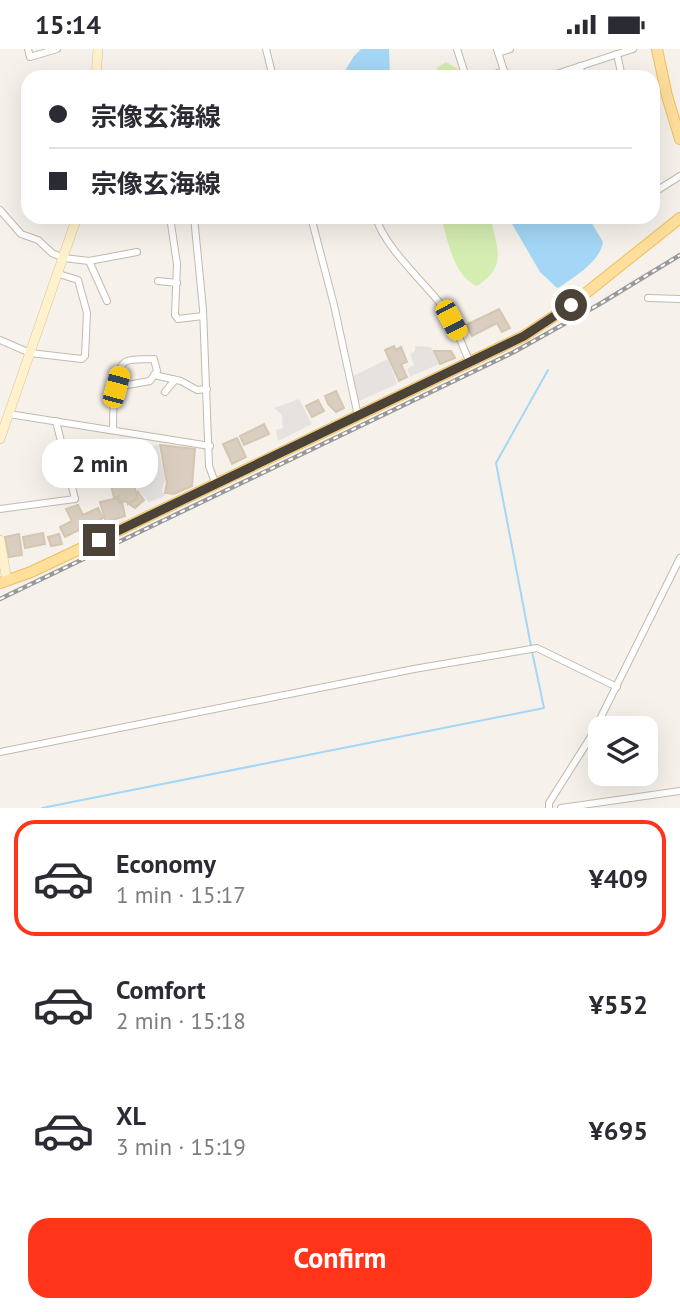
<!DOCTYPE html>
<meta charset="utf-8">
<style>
:root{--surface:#fff;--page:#f7f7f7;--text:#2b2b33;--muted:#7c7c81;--line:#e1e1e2;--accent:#ff3419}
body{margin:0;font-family:"PT Sans","Noto Sans JP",sans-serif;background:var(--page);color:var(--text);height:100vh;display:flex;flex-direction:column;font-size:26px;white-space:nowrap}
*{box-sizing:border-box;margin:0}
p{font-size:23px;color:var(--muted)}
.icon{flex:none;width:38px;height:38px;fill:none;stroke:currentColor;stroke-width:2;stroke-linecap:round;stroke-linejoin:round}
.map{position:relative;height:759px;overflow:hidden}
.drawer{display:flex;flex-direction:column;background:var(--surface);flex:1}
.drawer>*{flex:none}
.banner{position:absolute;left:21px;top:21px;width:639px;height:154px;border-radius:21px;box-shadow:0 7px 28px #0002;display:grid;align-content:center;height:154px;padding:0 28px;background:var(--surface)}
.buttons{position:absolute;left:588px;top:667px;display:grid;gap:14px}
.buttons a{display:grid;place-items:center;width:70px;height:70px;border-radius:14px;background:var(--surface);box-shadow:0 7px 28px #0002;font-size:35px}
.end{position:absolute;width:32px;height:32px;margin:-16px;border:9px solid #4b4337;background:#fff;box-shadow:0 0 0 4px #fff}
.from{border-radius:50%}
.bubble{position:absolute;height:49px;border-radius:21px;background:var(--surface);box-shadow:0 7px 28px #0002;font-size:23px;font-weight:600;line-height:49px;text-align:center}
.car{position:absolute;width:21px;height:42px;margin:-21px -10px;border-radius:9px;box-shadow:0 0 5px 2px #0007;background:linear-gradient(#f5c518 24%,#345 0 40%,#f5c518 0 76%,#345 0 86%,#f5c518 0)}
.banner b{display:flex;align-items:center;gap:24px;height:66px;font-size:26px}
.banner b+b{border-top:2px solid var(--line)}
.banner i{width:18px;height:18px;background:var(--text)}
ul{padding:12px 0 0;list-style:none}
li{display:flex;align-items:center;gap:21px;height:116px;margin:0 14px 10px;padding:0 14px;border:4px solid transparent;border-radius:21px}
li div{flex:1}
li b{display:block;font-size:26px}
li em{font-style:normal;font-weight:600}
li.selected{border-color:var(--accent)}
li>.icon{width:63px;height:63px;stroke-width:1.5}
.action{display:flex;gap:14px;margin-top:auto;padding:14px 28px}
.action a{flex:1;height:80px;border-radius:21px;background:var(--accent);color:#fff;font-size:28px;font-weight:600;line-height:80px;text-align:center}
.status{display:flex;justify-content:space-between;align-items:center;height:49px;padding:0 35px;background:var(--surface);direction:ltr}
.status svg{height:19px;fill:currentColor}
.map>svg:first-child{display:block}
.green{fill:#d4edb1}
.parking{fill:#e5e2df}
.water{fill:#a4d7f6}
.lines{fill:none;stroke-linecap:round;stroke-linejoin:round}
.stream{stroke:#a4d7f6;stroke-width:2}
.building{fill:#d9cebf;stroke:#d4c6b1;stroke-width:2}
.street-casing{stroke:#c3baac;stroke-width:8}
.secondary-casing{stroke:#d9c698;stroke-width:10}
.primary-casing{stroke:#edbf62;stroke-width:12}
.street{stroke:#fff;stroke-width:6}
.secondary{stroke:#fff1cc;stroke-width:9}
.primary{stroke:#ffdf9b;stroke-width:10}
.rail-casing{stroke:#999;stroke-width:4.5}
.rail{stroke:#fff;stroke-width:2;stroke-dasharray:5;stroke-linecap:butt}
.route{stroke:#4b4337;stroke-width:9}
</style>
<div class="status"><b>15:14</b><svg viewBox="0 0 49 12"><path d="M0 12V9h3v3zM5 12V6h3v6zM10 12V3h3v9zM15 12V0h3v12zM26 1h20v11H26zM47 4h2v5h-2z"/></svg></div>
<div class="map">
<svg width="680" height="759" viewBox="0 0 680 759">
<rect width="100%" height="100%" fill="#f6f2eb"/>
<g class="green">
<polygon points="446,13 471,28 436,28 437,19"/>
<path d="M441 168H491C496 201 509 216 477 237 453 227 448 191 441 168Z"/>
</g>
<g class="parking">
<polygon points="415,297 431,298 439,315 410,328 407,320 414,316 410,305 415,302"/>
<polygon points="388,310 397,335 357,353 351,328"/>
<polygon points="299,350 312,375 278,392 276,381 283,379 282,366 274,359"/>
<polygon points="158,396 165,431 162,441 165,447 149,453 138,441 126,401"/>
</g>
<g class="water">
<polygon points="361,0 389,0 390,28 346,27 343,25 354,7"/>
<path d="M508 168H588L603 193C600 213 574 228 558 239L556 238 540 223Z"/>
</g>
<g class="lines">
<g class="stream">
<polyline points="531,597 496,414 548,321"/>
<polyline points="42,759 544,659 532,602"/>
</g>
</g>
<g class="building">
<polygon points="499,260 510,279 502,283 497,274 472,287 466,276"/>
<polygon points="394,297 396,301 401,298 407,313 401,315 407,328 399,332 385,301"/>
<polygon points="434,302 451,302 455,309 440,315"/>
<polygon points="336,342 344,359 336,363 328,355 325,347"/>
<polygon points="318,351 324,362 312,368 306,357"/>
<polygon points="264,375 269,385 244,396 240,387"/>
<polygon points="237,389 246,408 232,415 223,395"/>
<polygon points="160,396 195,400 192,437 174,445 165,444 167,434"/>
<polygon points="125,403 136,443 138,443 136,450 128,455 128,453 120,452 119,447 114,449 104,408"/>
<polygon points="138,443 144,451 135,459 129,455 136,450"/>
<polygon points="118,449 119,454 122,453 125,467 106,473 100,453"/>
<polygon points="78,456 83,466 98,459 103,469 65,488 60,478 72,472 66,460"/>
<polygon points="43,484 45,495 25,499 23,488"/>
<polygon points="19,485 22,506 9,508 5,488"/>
<polygon points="59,485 62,495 51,497 48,488"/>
</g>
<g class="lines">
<g class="street-casing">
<g id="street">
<polyline points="28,0 30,8 57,0"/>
<polyline points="266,0 273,28"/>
<polyline points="457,0 466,28"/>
<polyline points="497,0 504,22 512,28"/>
<polyline points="498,4 510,0"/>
<polyline points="617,5 622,28"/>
<polyline points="580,17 582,28"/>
<polyline points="167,25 169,28"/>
<polyline points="486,28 504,22"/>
<polyline points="547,28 633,0"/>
<polyline points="653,144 680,127"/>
<polyline points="0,161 21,185 38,191 52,204 64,209 89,212 107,252"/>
<polyline points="170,168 177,215 175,266 178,270 203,267"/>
<polyline points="194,168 203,260 209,417 216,436"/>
<polyline points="311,168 334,256 358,367"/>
<path d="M376 168C383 197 425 234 444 259 456 276 461 295 470 313"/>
<polyline points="89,212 137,203"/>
<polyline points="158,232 177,234"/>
<polyline points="648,249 680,250"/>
<polyline points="0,291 30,304 82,310 85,307 87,264 78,231 59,225"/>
<polyline points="154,326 181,332 197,341 207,340"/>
<polyline points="165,343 175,331"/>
<polyline points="9,365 210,397"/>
<path d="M113 381C113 367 113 321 125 313 131 309 146 311 154 310L157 322 150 332 116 338"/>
<polyline points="0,460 75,450 56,372"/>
<polyline points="0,703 414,620 537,599 617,638"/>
<polyline points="549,759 549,754 592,686 680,509"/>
<polyline points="561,759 680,742"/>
</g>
</g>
<g class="secondary-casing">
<g id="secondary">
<polyline points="96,28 98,0"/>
<polyline points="0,390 77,168"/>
<polyline points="0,491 7,532"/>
</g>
</g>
<g class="primary-casing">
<g id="primary">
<polyline points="657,0 667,47 680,90"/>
<polyline points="0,534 31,523 99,491 524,287 571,256 680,169"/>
</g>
</g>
<use href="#street" class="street"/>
<use href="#secondary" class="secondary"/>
<use href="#primary" class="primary"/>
<g class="rail-casing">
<polyline id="rail" points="0,550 514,303 598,256 680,206"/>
</g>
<use href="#rail" class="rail"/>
</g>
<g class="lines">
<polyline class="route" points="99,491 524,287 571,256"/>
</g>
</svg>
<div class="buttons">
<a><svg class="icon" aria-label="layers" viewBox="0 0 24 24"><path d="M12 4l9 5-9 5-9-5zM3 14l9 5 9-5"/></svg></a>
</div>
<i class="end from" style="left:571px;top:256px"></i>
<i class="end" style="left:99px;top:491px"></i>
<div class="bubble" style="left:42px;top:390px;width:116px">2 min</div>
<i class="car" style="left:451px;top:271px;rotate:152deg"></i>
<i class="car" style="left:116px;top:338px;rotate:15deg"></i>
<div class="banner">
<b><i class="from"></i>宗像玄海線</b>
<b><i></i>宗像玄海線</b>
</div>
</div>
<section class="drawer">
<ul>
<li class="selected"><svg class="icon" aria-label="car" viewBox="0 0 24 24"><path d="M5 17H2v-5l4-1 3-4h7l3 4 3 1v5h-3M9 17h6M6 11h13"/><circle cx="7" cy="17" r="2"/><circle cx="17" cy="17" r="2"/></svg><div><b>Economy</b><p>1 min · 15:17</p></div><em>¥409</em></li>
<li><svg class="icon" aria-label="car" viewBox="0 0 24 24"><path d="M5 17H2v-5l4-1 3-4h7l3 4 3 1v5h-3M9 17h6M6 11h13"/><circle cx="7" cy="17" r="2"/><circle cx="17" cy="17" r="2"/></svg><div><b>Comfort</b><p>2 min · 15:18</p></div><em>¥552</em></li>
<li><svg class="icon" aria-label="car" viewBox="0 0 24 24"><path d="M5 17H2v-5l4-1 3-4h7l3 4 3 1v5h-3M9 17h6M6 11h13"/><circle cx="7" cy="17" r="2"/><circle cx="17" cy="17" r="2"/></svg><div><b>XL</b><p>3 min · 15:19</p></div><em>¥695</em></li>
</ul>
<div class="action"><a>Confirm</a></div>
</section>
